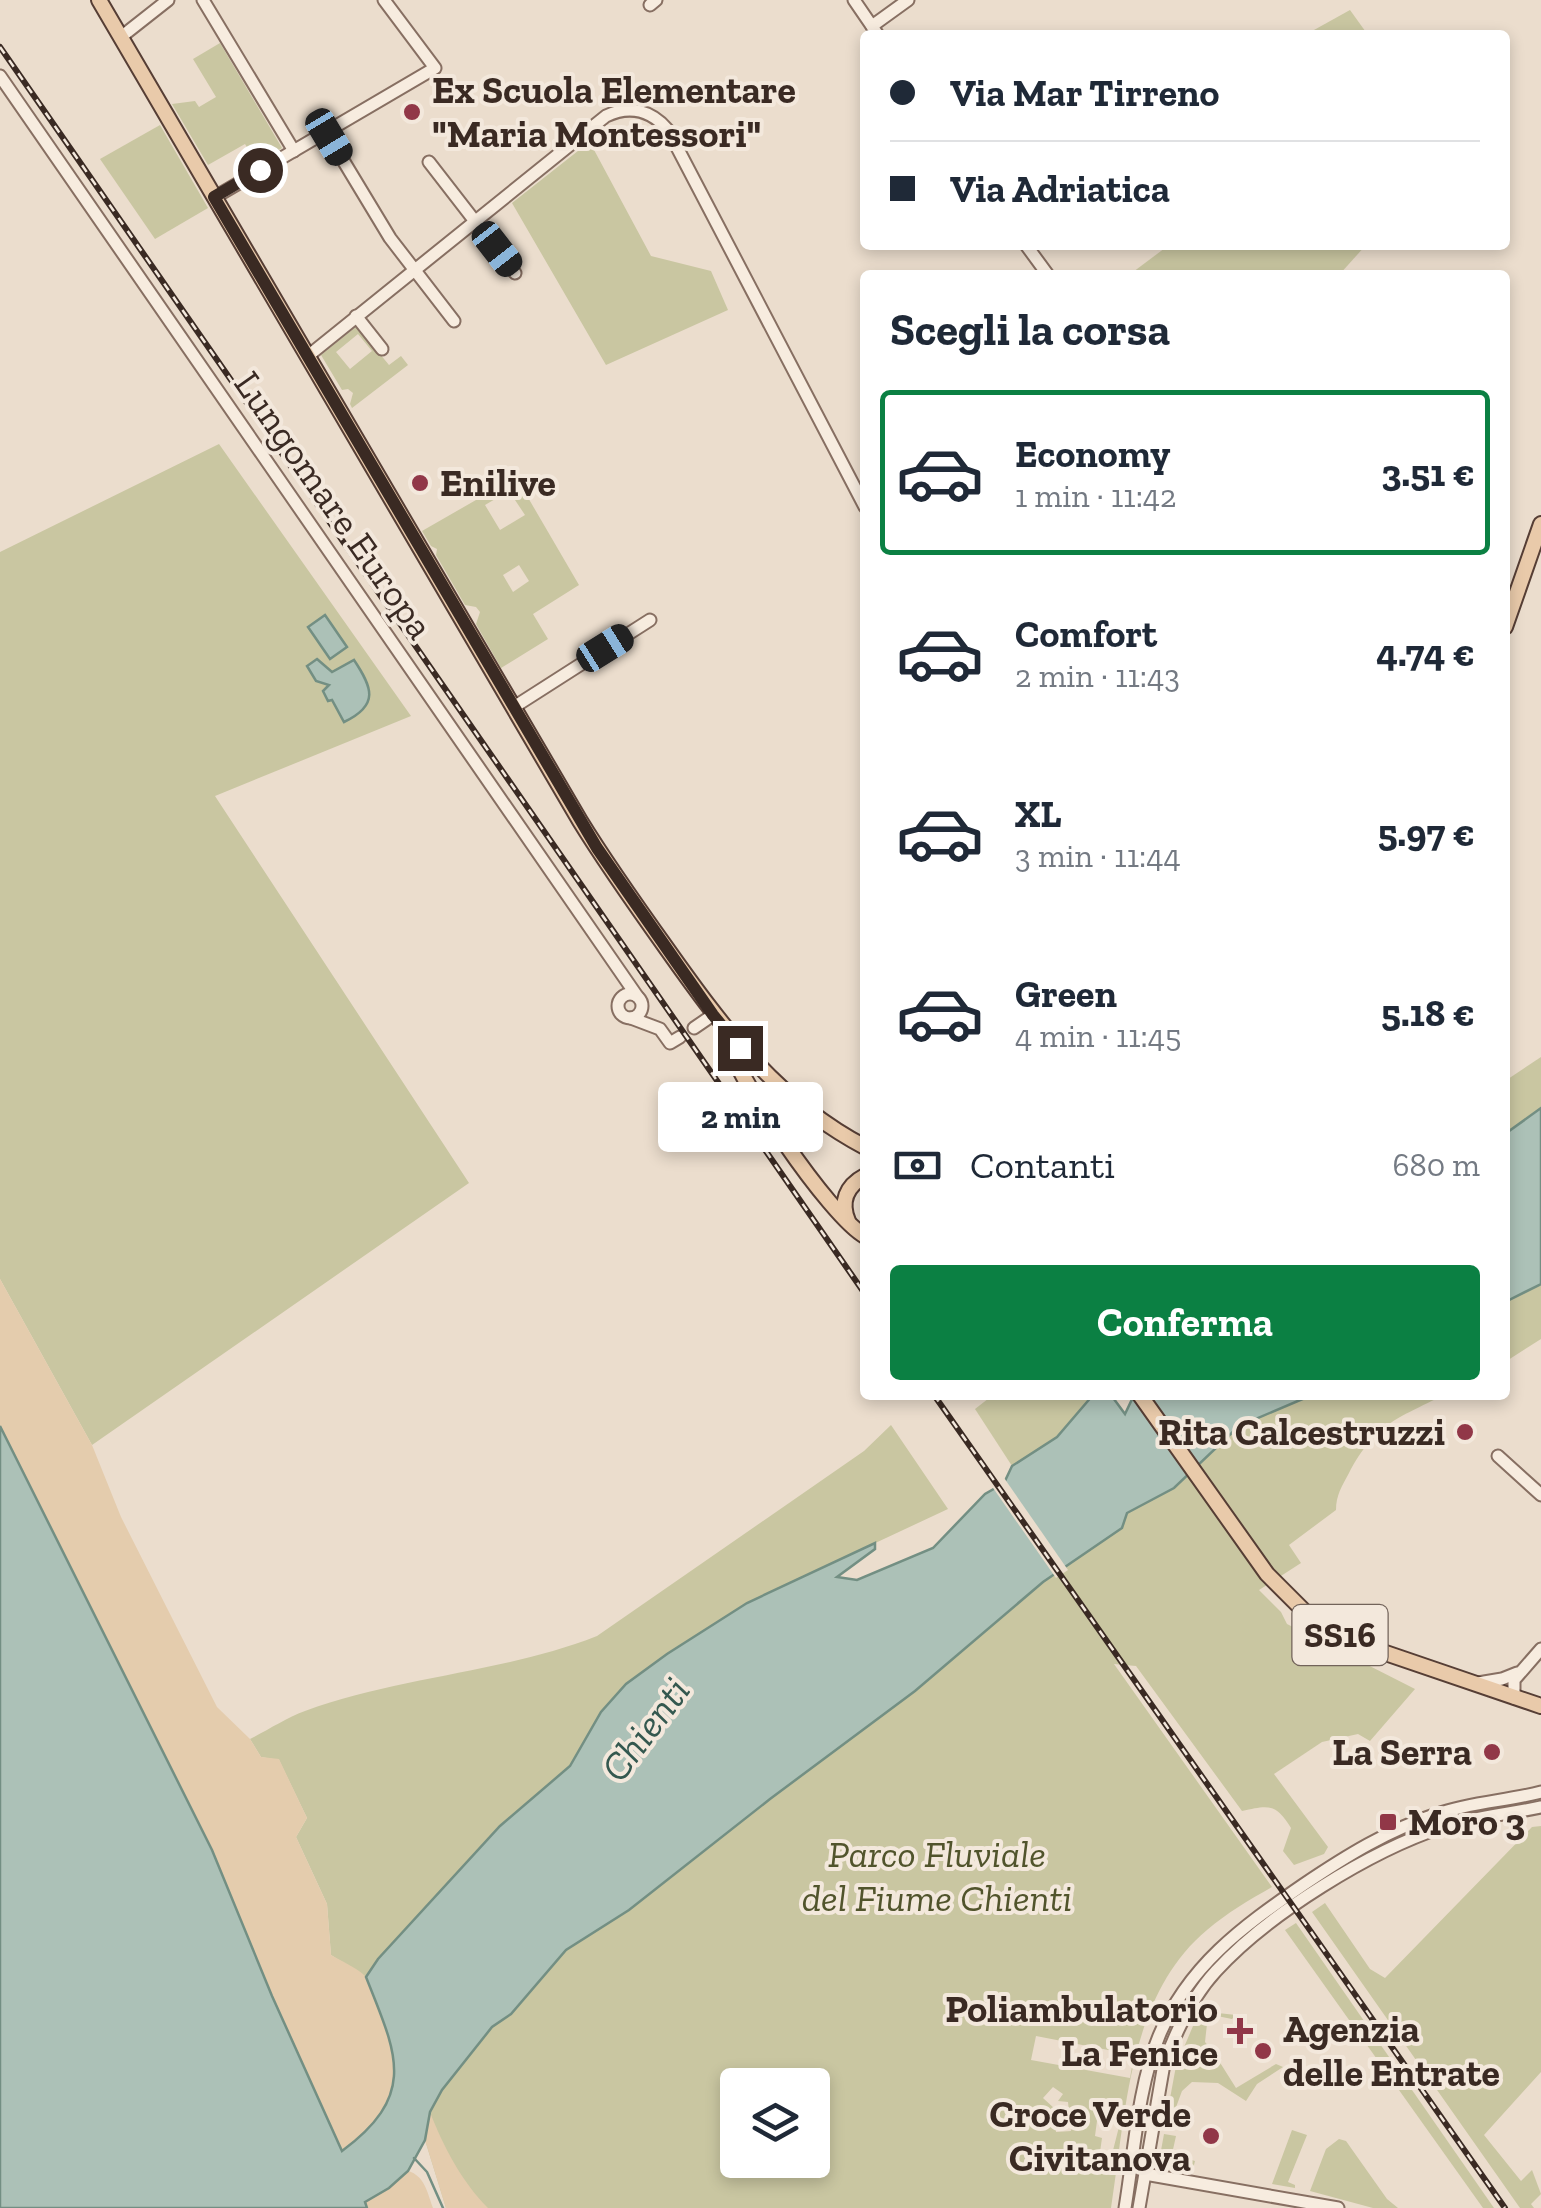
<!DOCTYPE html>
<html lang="it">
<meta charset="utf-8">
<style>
:root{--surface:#fff;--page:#f6f6f7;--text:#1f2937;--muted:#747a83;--line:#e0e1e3;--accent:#0b8043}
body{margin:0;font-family:"Zilla Slab",serif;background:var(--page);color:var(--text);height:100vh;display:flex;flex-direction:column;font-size:38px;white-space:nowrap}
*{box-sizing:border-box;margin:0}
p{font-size:32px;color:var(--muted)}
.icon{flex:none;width:55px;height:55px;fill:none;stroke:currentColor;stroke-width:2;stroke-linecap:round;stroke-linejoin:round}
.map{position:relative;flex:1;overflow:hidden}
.drawer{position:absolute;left:860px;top:270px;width:650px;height:1130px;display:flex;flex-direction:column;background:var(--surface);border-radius:10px;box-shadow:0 5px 15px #0003}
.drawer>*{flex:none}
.top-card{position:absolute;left:860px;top:30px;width:650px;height:220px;border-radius:10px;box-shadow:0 5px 15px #0003;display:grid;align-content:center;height:220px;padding:0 30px;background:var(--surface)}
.controls{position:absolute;left:720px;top:2068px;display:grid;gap:20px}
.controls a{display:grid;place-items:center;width:110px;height:110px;border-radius:10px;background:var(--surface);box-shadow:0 5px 15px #0003;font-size:50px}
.end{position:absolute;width:45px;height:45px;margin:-22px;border:12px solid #3a2a23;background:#fff;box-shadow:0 0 0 5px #fff}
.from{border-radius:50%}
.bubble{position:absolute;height:70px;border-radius:10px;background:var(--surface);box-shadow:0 5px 15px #0003;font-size:32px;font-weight:800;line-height:70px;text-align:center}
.car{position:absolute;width:30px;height:60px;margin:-30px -15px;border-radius:12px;box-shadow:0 0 8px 2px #0007;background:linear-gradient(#222 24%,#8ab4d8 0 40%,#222 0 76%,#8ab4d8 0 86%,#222 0)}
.top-card b{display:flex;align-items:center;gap:35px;height:95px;font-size:38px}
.top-card b+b{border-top:2px solid var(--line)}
.top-card i{width:25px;height:25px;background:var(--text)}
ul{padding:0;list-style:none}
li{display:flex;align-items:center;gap:30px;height:165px;margin:0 20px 15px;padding:0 10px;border:5px solid transparent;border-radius:10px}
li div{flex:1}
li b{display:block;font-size:38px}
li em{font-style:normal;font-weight:800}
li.current{border-color:var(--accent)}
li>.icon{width:90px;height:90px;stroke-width:1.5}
h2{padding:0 30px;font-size:45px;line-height:120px}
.pay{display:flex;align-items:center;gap:25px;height:110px;padding:0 30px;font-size:38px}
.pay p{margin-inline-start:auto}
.cta{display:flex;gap:20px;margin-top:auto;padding:20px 30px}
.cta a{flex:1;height:115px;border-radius:10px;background:var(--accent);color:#fff;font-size:40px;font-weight:800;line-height:115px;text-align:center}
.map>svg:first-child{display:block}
.green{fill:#c9c6a1;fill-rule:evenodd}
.sand{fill:#e4ccad}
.water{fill:#acc1b7;stroke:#738f83;stroke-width:2.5}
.pier{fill:#ebddcd}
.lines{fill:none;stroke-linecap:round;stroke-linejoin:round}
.stream{stroke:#738f83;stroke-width:2.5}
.minor-casing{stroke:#876f62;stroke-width:15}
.major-casing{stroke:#563e35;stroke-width:18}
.minor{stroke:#f7ecdf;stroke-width:11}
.major{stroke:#e9caaa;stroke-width:14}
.rail-casing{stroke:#3a2a23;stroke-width:6}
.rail{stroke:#f3e8dc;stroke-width:2.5;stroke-dasharray:8;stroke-linecap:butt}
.route{stroke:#3a2a23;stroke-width:12}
.poi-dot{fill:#913748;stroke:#f3e8dc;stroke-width:4}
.labels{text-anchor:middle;stroke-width:8;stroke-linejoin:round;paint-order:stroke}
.shield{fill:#f3e8dc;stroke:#72635a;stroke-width:2.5}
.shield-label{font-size:35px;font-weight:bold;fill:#3a2a23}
.poi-label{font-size:38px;font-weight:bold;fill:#3a2a23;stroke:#f3e8dc;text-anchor:start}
.street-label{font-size:38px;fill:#3a2a23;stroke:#f3e8dc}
.park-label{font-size:38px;font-style:italic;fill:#51542c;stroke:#f3e8dc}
.water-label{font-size:40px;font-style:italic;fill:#34584f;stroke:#f3e8dc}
</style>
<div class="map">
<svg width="1541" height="2208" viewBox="0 0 1541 2208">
<rect width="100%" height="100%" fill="#ebddcd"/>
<g class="green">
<polygon points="1350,10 1368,35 1305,35"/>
<polygon points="220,43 282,148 257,163 245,144 208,165 172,104 195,101 199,107 216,97 193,59"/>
<polygon points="160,125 208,208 155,239 100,159"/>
<polygon points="583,147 593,148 651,256 711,271 728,310 606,365 512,203"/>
<polygon points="1169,245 1366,245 1339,275 1129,275"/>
<path d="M357 326 389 365 401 356 408 365 352 408 350 404 353 393 348 389 342 390 321 355ZM358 334 372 351 350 369 336 352Z"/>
<polygon points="219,444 411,716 215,796 469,1183 92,1445 0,1279 0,552"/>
<path d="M516 477 579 585 533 614 548 639 501 668 476 624 480 612 476 607 465 605 436 555 437 549 431 546 422 531ZM509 491 525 515 500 530 485 505ZM519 565 529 581 513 592 503 575Z"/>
<polygon points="1541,1057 1541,1108 1505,1134 1505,1081"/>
<polygon points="1541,1284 1541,1339 1505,1362 1505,1302"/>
<polygon points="993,1395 1093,1395 1057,1437 1012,1466 975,1409"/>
<path d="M1312 1395H1444C1396 1419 1375 1424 1349 1473 1342 1486 1336 1495 1336 1510L1289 1545 1301 1563 1259 1590 1281 1612 1287 1624 1415 1689 1370 1741 1358 1734 1322 1742 1274 1774 1328 1847 1324 1854 1294 1865 1283 1851 1291 1828C1276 1803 1268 1805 1242 1811L1136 1666 1114 1664 1272 1887C1249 1900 1227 1913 1207 1930 1128 1996 1126 2114 1111 2208H446L425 2140 430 2112 442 2090 492 2027 511 2014 566 1950 629 1910 770 1799 915 1691 1043 1582 1122 1528 1127 1513 1174 1488 1240 1426ZM1036 2036 1134 2055 1130 2078 1031 2060ZM738 2085H812V2160H738ZM1053 2087 1063 2094 1058 2101 1068 2102 1071 2131 1056 2132 1055 2109 1043 2098ZM1114 2109 1123 2111 1107 2174 1093 2172 1095 2152H1100L1102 2138 1095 2136 1097 2121 1112 2123Z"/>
<path d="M891 1425 948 1509 747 1603 667 1654 626 1684 601 1712 570 1766 499 1826 378 1959 366 1977 331 1955 327 1904 296 1837 307 1818 279 1760 261 1757 250 1739C268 1730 286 1718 305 1711 400 1676 503 1673 597 1636L864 1451Z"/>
<polygon points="1541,1826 1541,2072 1484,2135 1521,2181 1532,2170 1541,2194 1531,2204 1534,2208 1520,2208 1312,1912 1325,1903 1370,1969 1385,1978 1532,1827"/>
<polygon points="1296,1923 1494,2208 1483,2208 1285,1930"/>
<polygon points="1218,2013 1236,2015 1232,2019 1217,2016 1207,2024 1205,2042 1210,2048 1207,2054 1219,2061 1236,2088 1276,2064 1283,2067 1257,2084 1246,2101 1218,2083 1192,2082 1182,2091 1172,2118 1166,2120 1176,2066 1196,2019"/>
<polygon points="1292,2130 1307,2135 1288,2182 1295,2185 1295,2188 1272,2184"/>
<polygon points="1164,2134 1176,2136 1172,2154 1195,2161 1192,2173 1158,2167"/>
<polygon points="1339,2139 1346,2141 1387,2199 1398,2208 1373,2208 1310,2191 1326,2149"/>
</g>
<g class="sand">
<path d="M0 1279 92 1445 121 1517 217 1707 250 1739 261 1757 279 1759 307 1818 296 1837 327 1904 331 1955C341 1961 355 1967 364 1975 372 1983 375 2000 379 2010 405 2076 400 2108 342 2152L272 1996 212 1850 0 1426Z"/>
<path d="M430 2112C443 2146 462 2182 488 2208H446L425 2140Z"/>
<path d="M408 2171C425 2176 427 2192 433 2208H367L364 2202 389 2188Z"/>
</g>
<g class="water">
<polygon points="325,615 347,647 330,659 308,627"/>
<path d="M317 659 332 672 354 660C372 687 380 705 344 722L332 700 328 701 323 691 329 685 316 681 307 666Z"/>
<polygon points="1541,1108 1541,1284 1505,1302 1505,1134"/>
<path d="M1093 1395H1111L1125 1414 1134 1395H1312L1239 1426 1174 1488 1127 1513 1122 1528 1043 1582 915 1691 770 1799 629 1910 566 1950 511 2014 492 2027 442 2090 430 2112 425 2140 408 2171 389 2188 365 2202 367 2208H0V1426L212 1850 272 1996 342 2151C419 2094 396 2053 366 1977L378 1959 500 1826 570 1766 601 1712 626 1684 667 1654 747 1603 875 1543V1549L837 1577 857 1580 933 1548 985 1494 1004 1483 1012 1466 1057 1437Z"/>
</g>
<polygon class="pier" points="1002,1475 1068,1570 1056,1578 991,1485"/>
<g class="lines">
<polyline class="stream" points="414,2158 427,2172 443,2208"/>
<g class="minor-casing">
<g id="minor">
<polyline points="203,0 294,151"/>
<polyline points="854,0 878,35"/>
<polyline points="650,5 656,0"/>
<polyline points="872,26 908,0"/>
<polyline points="121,37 168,0"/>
<polyline points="0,76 637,996"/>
<polyline points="326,132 390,238 454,321"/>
<polyline points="429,162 515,273"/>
<polyline points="215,197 435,68 384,0"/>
<polyline points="1026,245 1048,275"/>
<polyline points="356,316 382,349"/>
<path d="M308 356 606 116C629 105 651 110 668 130L865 507"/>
<polyline points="514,707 650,620"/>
<circle cx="630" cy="1006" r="12"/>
<polyline points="631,1018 660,1029 670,1043 680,1037"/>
<polyline points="694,1028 713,1015"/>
<polyline points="1498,1456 1541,1495"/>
<polyline points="1478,1683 1502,1679 1517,1673"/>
<polyline points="1514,1698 1514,1680 1541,1649"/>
<polyline points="1145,2174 1338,2208"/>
<path d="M1125 2208C1134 2154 1138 2086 1159 2036 1188 1966 1242 1927 1303 1885 1346 1856 1388 1830 1437 1814 1471 1802 1507 1801 1541 1792"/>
<path d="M1139 2208 1164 2064C1176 2031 1192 1997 1216 1971 1268 1914 1370 1851 1443 1827 1475 1817 1508 1814 1541 1807"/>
</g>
</g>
<g class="major-casing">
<g id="major">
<path d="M99 0 580 821C607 865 637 907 667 949 723 1028 777 1101 865 1147"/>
<polyline points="1505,627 1541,524"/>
<path d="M725 1034C733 1074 830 1217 865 1236"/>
<path d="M848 1221C840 1202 846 1186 865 1176"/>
<polyline points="1140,1395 1267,1574 1310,1617 1368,1647 1541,1706"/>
</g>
</g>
<use href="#minor" class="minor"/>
<use href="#major" class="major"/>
<g class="rail-casing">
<g id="rail">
<polyline points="0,47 865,1294"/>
<polyline points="934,1395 1505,2208"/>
</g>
</g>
<use href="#rail" class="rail"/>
</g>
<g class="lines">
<polyline class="route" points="260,170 214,197 597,848 713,1015 740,1048"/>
</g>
<g class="poi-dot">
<circle cx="412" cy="112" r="10"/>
<circle cx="420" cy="483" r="10"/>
<circle cx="1465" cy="1432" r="10"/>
<circle cx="1492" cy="1752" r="10"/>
<rect x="1378" y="1812" width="20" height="20" rx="5"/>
<path d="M1235 2016h10v10h10v10h-10v10h-10v-10h-10v-10h10z"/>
<circle cx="1263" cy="2051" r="10"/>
<circle cx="1211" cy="2136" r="10"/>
</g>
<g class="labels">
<rect class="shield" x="1292.5" y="1605" width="95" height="60" rx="8"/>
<g class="shield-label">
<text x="1340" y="1647">SS16</text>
</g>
<g class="poi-label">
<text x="432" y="103">Ex Scuola Elementare<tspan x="432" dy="44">"Maria Montessori"</tspan></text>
<text x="440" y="496">Enilive</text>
<text x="1445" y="1445" text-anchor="end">Rita Calcestruzzi</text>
<text x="1472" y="1765" text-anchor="end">La Serra</text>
<text x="1408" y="1835">Moro 3</text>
<text x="1218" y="2022" text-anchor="end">Poliambulatorio<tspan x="1218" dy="44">La Fenice</tspan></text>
<text x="1283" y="2042">Agenzia<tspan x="1283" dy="44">delle Entrate</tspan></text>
<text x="1191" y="2127" text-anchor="end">Croce Verde<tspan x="1191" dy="44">Civitanova</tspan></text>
</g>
<g class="street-label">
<text transform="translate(334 505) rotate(55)" y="13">Lungomare Europa</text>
</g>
<g class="park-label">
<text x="937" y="1867">Parco Fluviale<tspan x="937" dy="44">del Fiume Chienti</tspan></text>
</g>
<g class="water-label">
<text transform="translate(645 1729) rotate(-53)" y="14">Chienti</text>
</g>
</g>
</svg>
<div class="controls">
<a><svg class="icon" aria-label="layers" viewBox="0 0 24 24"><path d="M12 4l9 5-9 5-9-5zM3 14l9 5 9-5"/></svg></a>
</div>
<i class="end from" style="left:260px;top:170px"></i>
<i class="end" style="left:740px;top:1048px"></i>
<div class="bubble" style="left:658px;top:1082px;width:165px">2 min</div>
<i class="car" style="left:329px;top:137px;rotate:149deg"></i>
<i class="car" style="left:497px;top:249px;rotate:142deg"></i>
<i class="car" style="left:605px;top:648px;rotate:58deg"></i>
<div class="top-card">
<b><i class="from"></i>Via Mar Tirreno</b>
<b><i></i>Via Adriatica</b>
</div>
<section class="drawer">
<h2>Scegli la corsa</h2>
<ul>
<li class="current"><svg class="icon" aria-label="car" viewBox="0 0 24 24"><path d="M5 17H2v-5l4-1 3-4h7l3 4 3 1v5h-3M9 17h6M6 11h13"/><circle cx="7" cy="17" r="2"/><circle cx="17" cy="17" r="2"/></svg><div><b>Economy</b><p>1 min · 11:42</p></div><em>3.51 €</em></li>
<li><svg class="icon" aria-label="car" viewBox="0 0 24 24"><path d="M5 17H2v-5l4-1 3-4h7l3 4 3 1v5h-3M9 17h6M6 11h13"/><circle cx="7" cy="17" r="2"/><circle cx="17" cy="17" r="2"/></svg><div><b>Comfort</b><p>2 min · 11:43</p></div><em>4.74 €</em></li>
<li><svg class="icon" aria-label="car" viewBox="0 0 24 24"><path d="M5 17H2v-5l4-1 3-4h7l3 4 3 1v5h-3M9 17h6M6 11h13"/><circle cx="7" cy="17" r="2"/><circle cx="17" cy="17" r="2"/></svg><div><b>XL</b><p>3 min · 11:44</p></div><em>5.97 €</em></li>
<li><svg class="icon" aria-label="car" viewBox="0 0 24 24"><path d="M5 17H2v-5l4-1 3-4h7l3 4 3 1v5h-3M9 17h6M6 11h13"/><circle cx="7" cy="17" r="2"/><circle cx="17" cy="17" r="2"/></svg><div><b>Green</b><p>4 min · 11:45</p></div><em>5.18 €</em></li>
</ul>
<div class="pay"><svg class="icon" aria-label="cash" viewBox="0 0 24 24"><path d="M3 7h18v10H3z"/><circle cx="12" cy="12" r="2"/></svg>Contanti<p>680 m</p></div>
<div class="cta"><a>Conferma</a></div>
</section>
</div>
